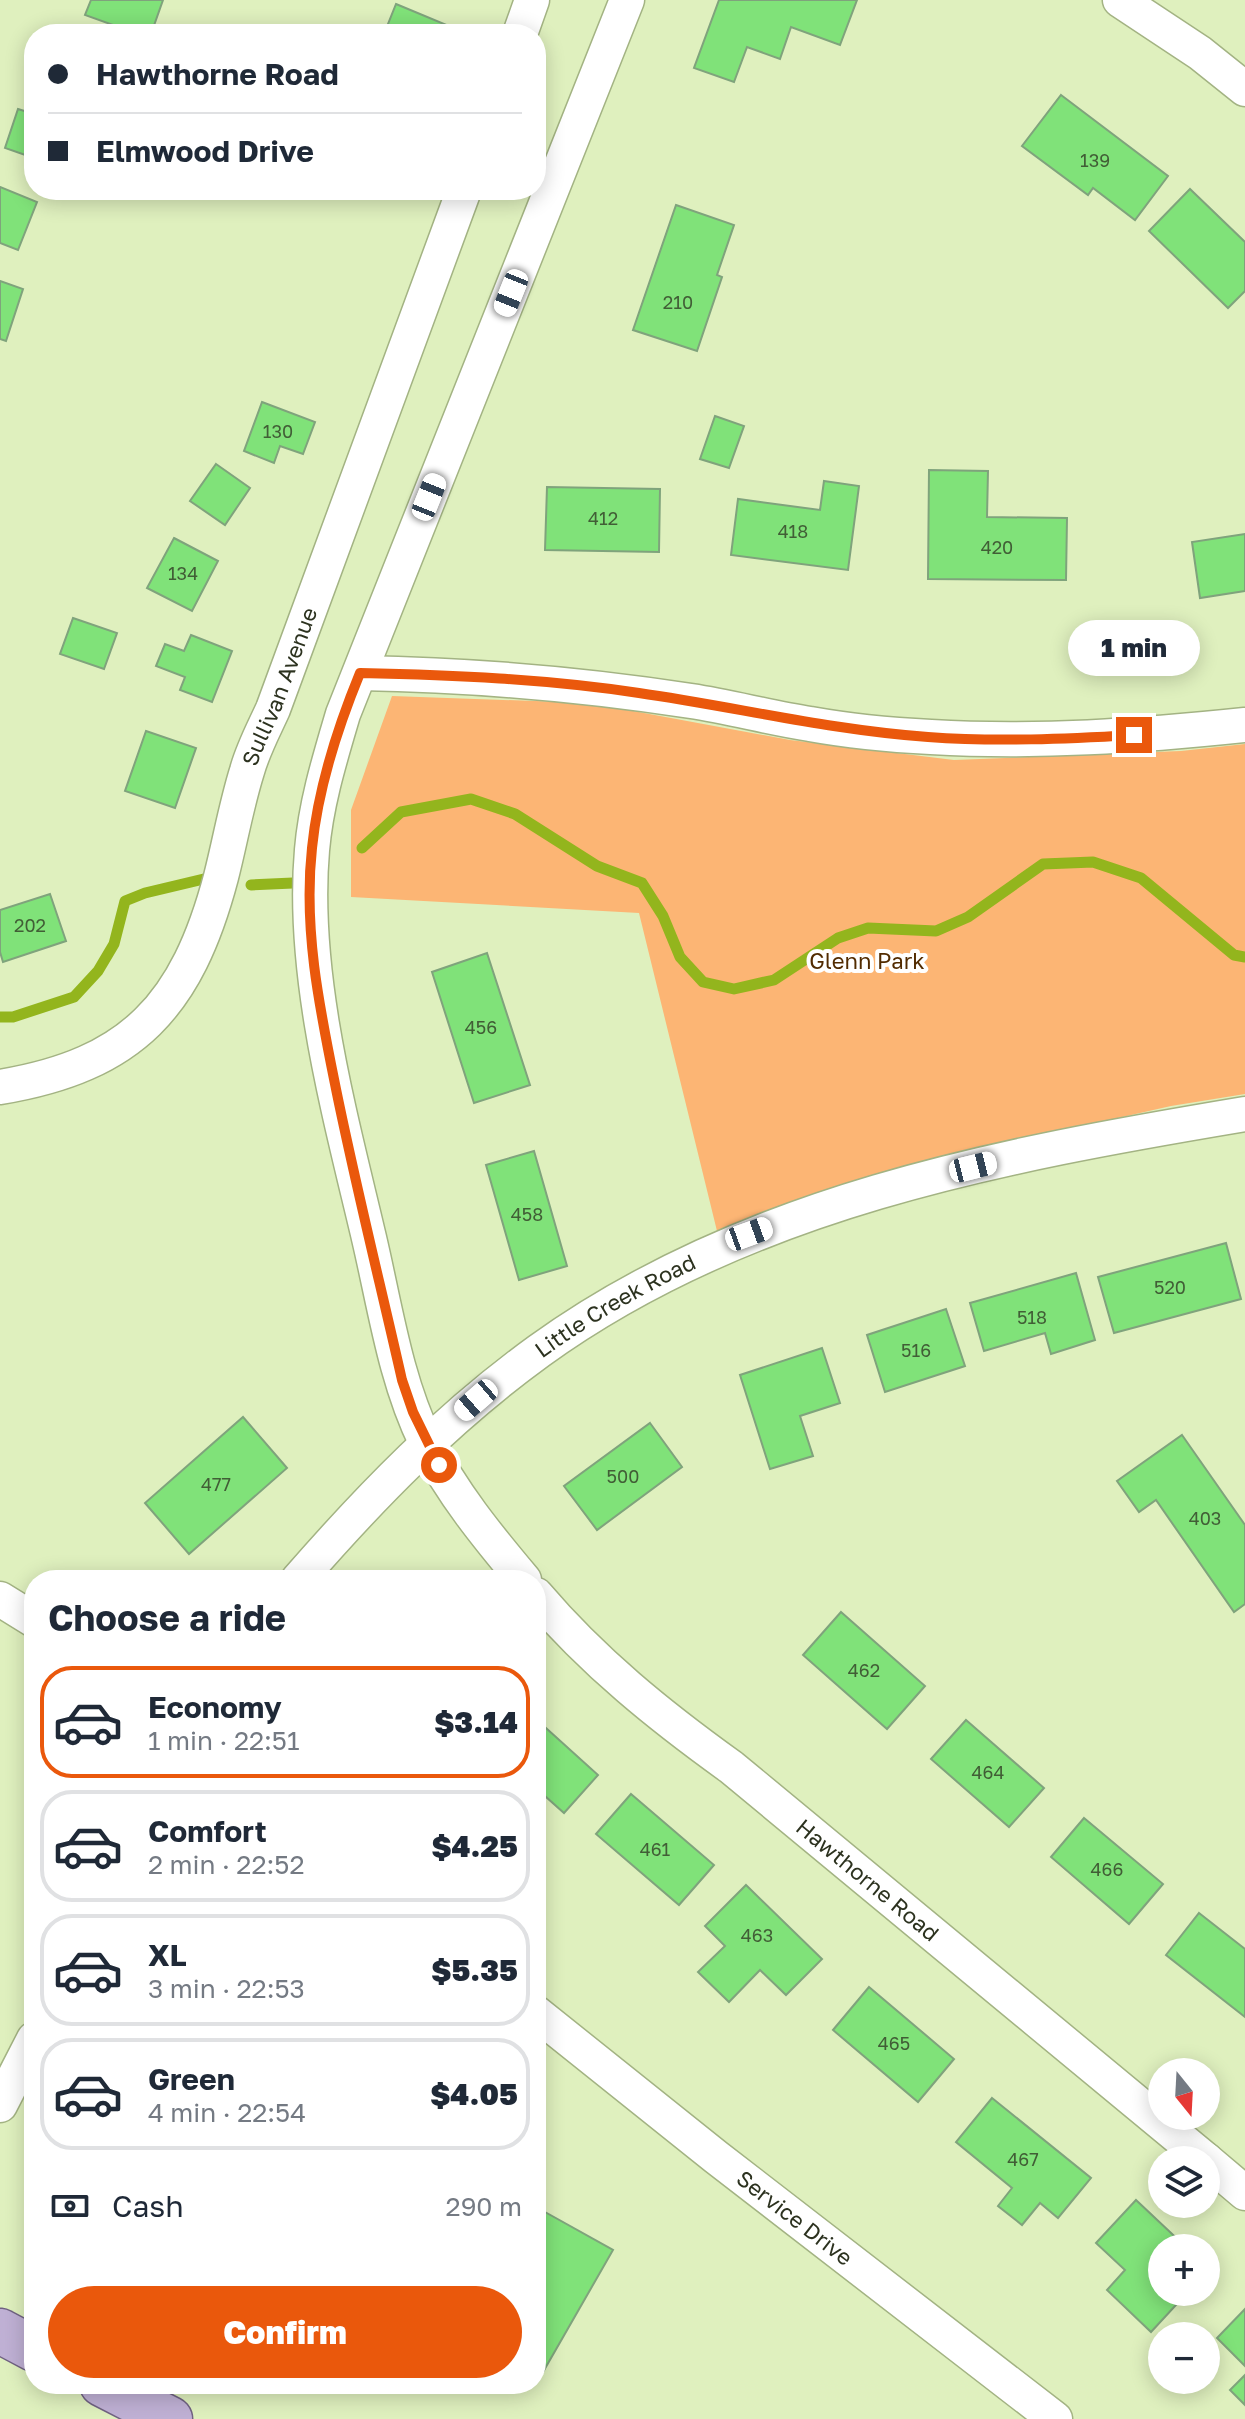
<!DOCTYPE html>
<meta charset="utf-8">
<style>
:root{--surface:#fff;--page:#f6f6f7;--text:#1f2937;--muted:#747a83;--line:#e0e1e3;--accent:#ea580c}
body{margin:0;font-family:"Golos Text",sans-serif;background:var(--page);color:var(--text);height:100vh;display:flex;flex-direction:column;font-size:30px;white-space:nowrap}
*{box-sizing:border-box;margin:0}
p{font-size:26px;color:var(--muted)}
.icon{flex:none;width:44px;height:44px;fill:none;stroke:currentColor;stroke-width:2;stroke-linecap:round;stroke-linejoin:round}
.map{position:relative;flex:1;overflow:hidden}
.details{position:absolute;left:24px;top:1570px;width:522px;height:824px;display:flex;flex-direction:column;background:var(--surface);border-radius:32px;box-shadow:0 4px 20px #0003}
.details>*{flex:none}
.banner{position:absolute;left:24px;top:24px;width:522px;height:176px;border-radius:32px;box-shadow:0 4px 20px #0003;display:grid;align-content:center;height:176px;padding:0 24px;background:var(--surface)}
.needle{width:52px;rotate:162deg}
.tools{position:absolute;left:1148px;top:2058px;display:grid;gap:16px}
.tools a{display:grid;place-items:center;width:72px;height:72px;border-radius:50%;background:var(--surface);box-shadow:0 4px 20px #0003;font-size:40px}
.end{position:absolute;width:36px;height:36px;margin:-18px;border:10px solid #ea580c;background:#fff;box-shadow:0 0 0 4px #fff}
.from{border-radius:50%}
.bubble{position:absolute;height:56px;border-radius:28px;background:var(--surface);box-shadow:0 4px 20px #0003;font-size:26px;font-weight:800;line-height:56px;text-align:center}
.car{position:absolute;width:24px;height:48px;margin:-24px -12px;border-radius:10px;box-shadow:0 0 6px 2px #0007;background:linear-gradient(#fff 24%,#345 0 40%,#fff 0 76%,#345 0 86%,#fff 0)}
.banner b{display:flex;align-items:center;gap:28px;height:76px;font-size:30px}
.banner b+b{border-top:2px solid var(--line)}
.banner i{width:20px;height:20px;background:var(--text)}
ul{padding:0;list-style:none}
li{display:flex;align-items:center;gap:24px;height:112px;margin:0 16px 12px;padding:0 8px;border:4px solid var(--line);border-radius:32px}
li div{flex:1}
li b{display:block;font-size:30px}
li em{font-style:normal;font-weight:800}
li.on{border-color:var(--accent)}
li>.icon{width:72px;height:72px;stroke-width:1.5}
h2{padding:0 24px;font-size:36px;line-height:96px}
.pay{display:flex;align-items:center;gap:20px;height:88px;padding:0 24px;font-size:30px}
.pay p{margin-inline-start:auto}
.primary-button{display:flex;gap:16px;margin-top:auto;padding:16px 24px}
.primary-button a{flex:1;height:92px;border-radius:48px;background:var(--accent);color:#fff;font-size:32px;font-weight:800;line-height:92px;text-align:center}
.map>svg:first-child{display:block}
.green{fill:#fcb574}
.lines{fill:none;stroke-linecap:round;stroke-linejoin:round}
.stream{stroke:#93b51d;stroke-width:11}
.building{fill:#80e279;stroke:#7fa37c;stroke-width:2}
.street-casing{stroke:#a3b383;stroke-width:37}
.primary-casing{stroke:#706282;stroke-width:47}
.street{stroke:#fff;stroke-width:34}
.primary{stroke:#bfb0d4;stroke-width:44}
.route{stroke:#ea580c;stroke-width:10}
.labels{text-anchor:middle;stroke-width:8;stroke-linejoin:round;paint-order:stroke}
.number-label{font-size:18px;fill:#415e36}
.street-label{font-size:22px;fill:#2c321f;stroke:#fff}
.park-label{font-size:22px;fill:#522b00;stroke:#fff}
</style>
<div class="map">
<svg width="1245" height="2419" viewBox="0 0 1245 2419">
<rect width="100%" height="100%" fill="#dff0be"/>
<polygon class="green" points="392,696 590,703 790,740 954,760 1181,751 1245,744 1245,1094 1171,1106 919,1163 717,1231 639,913 351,897 351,810"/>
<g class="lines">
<g class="stream">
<polyline points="362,848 401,812 471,799 515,814 597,866 642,883 663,916 680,957 703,982 734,989 774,980 838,938 868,928 936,931 968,917 1043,864 1093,862 1141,878 1234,955 1245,957"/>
<polyline points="251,885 293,883"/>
<polyline points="0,1017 13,1017 74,997 98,971 114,944 125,901 145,893 208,878"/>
</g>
</g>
<g class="building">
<polygon points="91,0 163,0 151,34 138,34 85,15"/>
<polygon points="719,0 857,0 840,45 791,27 780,59 747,47 734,82 694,68"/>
<polygon points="396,4 449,26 446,34 384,34"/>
<polygon points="1061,95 1168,176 1135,220 1093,188 1088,195 1022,146"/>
<polygon points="18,109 34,114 34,158 5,148"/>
<polygon points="0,187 37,202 18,250 0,243"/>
<polygon points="1190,189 1245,242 1245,291 1228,308 1149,231"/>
<polygon points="676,205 734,225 717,275 722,277 697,351 633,330"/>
<polygon points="0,281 23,289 6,341 0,339"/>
<polygon points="262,402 315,422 303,454 280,446 274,463 244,451"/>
<polygon points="715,416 744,426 729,468 700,459"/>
<polygon points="216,464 250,488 225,525 190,501"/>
<polygon points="929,470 988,471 987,517 1067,518 1066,580 928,579"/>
<polygon points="824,481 859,486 848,570 731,555 738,499 820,510"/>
<polygon points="547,487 660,489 659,552 545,550"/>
<polygon points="1245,534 1245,591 1200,598 1192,542"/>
<polygon points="174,538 218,561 192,611 147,588"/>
<polygon points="73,618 117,633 104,669 60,654"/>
<polygon points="191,635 232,651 212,702 180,690 185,677 156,666 165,644 184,651"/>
<polygon points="146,731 196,748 175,808 125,791"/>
<polygon points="50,894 66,941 3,962 0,952 0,910"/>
<polygon points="487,953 530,1085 474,1103 432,972"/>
<polygon points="534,1151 567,1266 519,1280 486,1165"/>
<polygon points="1226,1243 1241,1299 1114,1333 1098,1277"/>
<polygon points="1076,1273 1095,1340 1051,1354 1045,1333 984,1351 970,1303"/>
<polygon points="946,1309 965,1366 885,1392 867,1335"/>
<polygon points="822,1348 840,1403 800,1416 813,1456 770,1469 740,1375"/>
<polygon points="243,1417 287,1468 189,1554 145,1503"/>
<polygon points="650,1423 682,1467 597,1530 564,1486"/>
<polygon points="1182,1435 1245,1525 1245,1604 1234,1612 1156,1500 1139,1512 1117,1481"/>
<polygon points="841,1612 925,1686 887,1729 803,1655"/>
<polygon points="536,1719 598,1775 564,1813 536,1788"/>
<polygon points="966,1720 1044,1788 1009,1827 931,1759"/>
<polygon points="631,1794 714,1865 679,1905 596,1834"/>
<polygon points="1084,1818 1163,1884 1129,1924 1051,1857"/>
<polygon points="746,1885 822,1959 786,1995 760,1970 729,2002 698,1972 725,1946 705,1926"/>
<polygon points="1199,1913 1245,1949 1245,2017 1166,1955"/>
<polygon points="869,1987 954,2059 918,2102 833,2030"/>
<polygon points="992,2098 1091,2178 1058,2218 1040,2203 1022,2225 998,2206 1012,2188 956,2142"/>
<polygon points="1136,2200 1187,2248 1162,2248 1162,2292 1188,2292 1151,2332 1107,2290 1125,2270 1096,2243"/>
<polygon points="536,2207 613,2250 539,2379 536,2378"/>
<polygon points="1245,2309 1245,2366 1217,2338"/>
<polygon points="1245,2375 1245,2405 1230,2390"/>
</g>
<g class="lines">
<g class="street-casing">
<g id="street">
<polyline points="1120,0 1200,53 1245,89"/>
<polyline points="520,34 532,0"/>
<path d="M360 673C471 675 581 684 691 701 731 707 770 718 810 724 849 731 891 735 931 737 1036 743 1140 736 1245 725"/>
<path id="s1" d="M0 1087C133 1065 187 1005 221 877 230 842 236 806 247 771 253 749 264 729 273 709L464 190"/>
<path id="s2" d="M298 1580C371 1496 448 1417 539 1351 745 1202 1000 1155 1245 1114"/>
<path d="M524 1580C487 1536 452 1493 426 1442 395 1379 385 1306 369 1238 340 1115 301 975 312 850 316 803 330 758 343 714L627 0"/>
<path id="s3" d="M536 1595C593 1662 660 1716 731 1767L1206 2160"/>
<polyline points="0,1599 34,1620"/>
<path id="s4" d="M536 2013 716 2157 1055 2419"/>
<polyline points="0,2105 34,2039"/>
<polyline points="1206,2160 1245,2193"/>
</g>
</g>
<g class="primary-casing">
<g id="primary">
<polyline points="0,2331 34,2349"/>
<polyline points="102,2384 170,2419"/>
</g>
</g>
<use href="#street" class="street"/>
<use href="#primary" class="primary"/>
</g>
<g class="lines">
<path class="route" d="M439 1465 413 1412 402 1380C380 1283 356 1187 336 1089 320 1010 303 930 312 848 318 788 337 729 360 673 453 675 546 679 639 693 736 707 830 730 928 737 996 742 1066 739 1134 735"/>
</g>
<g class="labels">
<g class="number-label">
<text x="1095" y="167">139</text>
<text x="678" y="309">210</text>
<text x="278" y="438">130</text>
<text x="603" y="525">412</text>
<text x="793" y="538">418</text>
<text x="997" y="554">420</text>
<text x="183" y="580">134</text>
<text x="30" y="932">202</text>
<text x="481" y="1034">456</text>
<text x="527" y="1221">458</text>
<text x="1170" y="1294">520</text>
<text x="1032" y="1324">518</text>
<text x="916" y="1357">516</text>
<text x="623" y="1483">500</text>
<text x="216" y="1491">477</text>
<text x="1205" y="1525">403</text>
<text x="864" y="1677">462</text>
<text x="988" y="1779">464</text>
<text x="655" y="1856">461</text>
<text x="1107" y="1876">466</text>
<text x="757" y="1942">463</text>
<text x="894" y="2050">465</text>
<text x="1023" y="2166">467</text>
</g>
<g class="street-label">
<text dy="8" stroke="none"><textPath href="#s1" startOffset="528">Sullivan Avenue</textPath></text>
<text dy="8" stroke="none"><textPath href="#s2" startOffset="422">Little Creek Road</textPath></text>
<text dy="8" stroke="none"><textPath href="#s3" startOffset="438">Hawthorne Road</textPath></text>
<text dy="8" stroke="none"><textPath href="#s4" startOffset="330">Service Drive</textPath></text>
</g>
<g class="park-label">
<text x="867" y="969">Glenn Park</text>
</g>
</g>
</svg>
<div class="tools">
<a><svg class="needle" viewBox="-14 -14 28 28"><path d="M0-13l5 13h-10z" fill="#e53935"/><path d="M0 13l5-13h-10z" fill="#747a83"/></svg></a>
<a><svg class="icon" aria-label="layers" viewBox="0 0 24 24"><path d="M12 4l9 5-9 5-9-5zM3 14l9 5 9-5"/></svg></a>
<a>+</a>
<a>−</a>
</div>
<i class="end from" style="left:439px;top:1465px"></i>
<i class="end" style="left:1134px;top:735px"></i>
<div class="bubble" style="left:1068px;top:620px;width:132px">1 min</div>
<i class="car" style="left:511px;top:293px;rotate:202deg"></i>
<i class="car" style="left:429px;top:497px;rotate:22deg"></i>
<i class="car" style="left:973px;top:1167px;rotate:76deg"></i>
<i class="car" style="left:749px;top:1234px;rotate:70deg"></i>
<i class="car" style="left:476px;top:1400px;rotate:229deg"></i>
<div class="banner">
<b><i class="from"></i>Hawthorne Road</b>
<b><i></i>Elmwood Drive</b>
</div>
<section class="details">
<h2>Choose a ride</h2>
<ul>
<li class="on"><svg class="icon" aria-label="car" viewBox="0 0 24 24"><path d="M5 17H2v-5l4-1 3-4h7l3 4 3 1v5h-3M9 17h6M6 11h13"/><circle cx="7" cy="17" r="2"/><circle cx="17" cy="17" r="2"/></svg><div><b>Economy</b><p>1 min · 22:51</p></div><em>$3.14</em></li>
<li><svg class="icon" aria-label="car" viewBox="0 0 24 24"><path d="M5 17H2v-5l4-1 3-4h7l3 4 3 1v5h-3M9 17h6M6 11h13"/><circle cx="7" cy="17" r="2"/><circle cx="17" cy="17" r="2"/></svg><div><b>Comfort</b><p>2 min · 22:52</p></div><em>$4.25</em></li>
<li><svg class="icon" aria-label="car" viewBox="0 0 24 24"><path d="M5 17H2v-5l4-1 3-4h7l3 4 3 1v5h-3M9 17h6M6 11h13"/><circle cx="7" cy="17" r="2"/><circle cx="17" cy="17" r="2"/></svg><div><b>XL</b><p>3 min · 22:53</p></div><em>$5.35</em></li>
<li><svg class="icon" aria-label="car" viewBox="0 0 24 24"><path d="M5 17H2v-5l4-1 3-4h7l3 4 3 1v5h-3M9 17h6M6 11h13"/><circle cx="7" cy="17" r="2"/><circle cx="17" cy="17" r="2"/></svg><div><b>Green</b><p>4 min · 22:54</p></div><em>$4.05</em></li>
</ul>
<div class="pay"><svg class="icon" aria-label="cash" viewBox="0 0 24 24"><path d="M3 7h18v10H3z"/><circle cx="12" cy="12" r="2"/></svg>Cash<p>290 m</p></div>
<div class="primary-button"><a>Confirm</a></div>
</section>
</div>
